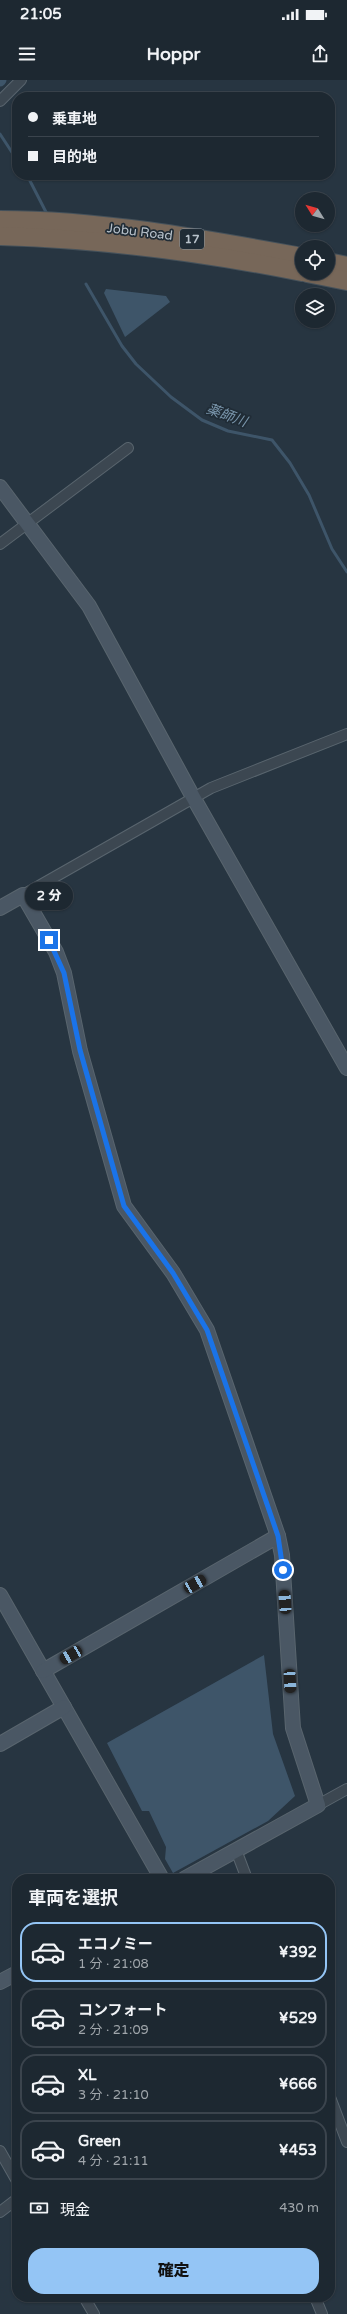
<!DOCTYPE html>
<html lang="ja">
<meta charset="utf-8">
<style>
:root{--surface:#1d2831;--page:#2a343d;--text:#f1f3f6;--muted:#a0a6ab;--line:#3b444d;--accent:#94c5f5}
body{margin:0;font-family:"Varela Round","Noto Sans JP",sans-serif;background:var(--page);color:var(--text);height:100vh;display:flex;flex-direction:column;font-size:15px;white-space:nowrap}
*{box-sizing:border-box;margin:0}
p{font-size:13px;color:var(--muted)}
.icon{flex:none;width:22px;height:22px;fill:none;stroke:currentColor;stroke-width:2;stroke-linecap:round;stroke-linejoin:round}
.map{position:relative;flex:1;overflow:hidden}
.side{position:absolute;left:12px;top:1794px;width:323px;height:428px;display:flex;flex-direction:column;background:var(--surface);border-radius:16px;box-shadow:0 1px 3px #0004,0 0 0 1px var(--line)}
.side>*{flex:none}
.top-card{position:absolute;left:12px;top:12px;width:323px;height:88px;border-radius:16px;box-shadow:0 1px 3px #0004,0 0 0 1px var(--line);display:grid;align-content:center;height:88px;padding:0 16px;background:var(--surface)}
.needle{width:26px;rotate:307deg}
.buttons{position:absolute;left:295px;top:112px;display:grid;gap:8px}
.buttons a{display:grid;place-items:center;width:40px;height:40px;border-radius:50%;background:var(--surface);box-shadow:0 1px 3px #0004,0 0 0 1px var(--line);font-size:20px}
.end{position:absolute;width:18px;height:18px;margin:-9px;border:5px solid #1a73e8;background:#fff;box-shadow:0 0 0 2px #fff}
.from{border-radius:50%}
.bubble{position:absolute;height:28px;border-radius:14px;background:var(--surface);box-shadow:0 1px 3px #0004,0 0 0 1px var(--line);font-size:13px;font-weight:800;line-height:28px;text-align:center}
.car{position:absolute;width:12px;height:24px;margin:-12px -6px;border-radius:5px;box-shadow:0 0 3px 1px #0007;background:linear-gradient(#222 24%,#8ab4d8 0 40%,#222 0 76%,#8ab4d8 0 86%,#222 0)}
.top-card b{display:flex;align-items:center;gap:14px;height:38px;font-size:15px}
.top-card b+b{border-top:1px solid var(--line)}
.top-card i{width:10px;height:10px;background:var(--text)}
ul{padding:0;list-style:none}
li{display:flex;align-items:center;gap:12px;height:60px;margin:0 8px 6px;padding:0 8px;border:2px solid var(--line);border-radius:16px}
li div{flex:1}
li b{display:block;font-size:15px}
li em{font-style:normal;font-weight:800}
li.on{border-color:var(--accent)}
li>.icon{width:36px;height:36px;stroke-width:1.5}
h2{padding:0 16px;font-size:18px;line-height:48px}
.pay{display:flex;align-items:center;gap:10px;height:44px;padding:0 16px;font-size:15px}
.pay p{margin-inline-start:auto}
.action{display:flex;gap:8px;margin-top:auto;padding:8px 16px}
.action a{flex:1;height:46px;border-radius:16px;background:var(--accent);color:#111;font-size:16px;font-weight:800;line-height:46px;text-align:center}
.status{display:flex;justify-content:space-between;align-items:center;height:28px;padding:0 20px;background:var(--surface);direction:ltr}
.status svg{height:11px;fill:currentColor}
header{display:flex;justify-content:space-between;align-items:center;height:52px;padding:0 16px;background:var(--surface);font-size:18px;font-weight:800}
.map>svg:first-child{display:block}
.water{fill:#3e5569}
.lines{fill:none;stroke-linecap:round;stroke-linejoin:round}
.stream{stroke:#3e5569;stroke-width:3}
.canal{stroke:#3e5569;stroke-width:11}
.street-casing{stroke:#59656e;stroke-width:12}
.secondary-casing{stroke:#59656e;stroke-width:16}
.highway-casing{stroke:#46525b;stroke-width:20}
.street{stroke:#3c4751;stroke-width:10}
.secondary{stroke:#4a5764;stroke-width:14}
.highway{stroke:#776759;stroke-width:18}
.route{stroke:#1a73e8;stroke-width:5}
.labels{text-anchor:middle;stroke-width:3.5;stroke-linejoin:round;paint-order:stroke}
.shield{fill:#202c36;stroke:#8a959e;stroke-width:1}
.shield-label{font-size:12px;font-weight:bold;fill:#b8c2cb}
.street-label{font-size:13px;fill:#b8c2cb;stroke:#202c36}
.water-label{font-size:14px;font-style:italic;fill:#7a96ac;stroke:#202c36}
</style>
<div class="status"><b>21:05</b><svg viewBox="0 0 49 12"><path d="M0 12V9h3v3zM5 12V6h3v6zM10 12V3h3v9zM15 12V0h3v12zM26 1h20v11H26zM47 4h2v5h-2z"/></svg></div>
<header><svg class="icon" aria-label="menu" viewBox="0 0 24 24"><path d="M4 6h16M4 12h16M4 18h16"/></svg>Hoppr<svg class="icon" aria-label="share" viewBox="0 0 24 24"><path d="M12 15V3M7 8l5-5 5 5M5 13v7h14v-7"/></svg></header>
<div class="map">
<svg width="347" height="2234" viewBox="0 0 347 2234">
<rect width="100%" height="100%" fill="#273541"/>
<g class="water">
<polygon points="106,209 166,216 170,222 125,257 104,213"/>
<polygon points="264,1575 273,1654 295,1716 268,1741 173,1793 165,1779 166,1767 149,1731 142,1731 107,1663"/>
</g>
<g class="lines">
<g class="stream">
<polyline points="0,54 17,80"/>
<polyline points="27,95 48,136"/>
<polyline points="86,204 122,266 136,284 171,317 202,340 228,351 272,360 290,383 309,415 332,469 347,492"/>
</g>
<polyline class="canal" points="0,1 1,0"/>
<g class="street-casing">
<g id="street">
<polyline points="0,21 21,0"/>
<polyline points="0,464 128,368"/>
<polyline points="23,815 211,708 347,654"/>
<polyline points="318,1725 347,1709"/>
<polyline points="236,1770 247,1799"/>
<polyline points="330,2017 347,2062"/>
<polyline points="0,2071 17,2101"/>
<polyline points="0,2132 17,2119"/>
<polyline points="84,2217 94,2234"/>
<polyline points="315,2217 322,2234"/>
</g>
</g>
<g class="secondary-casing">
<g id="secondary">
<polyline points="0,407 89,526 193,717 347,988"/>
<polyline points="0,828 23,815 56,872 64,893 80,971 124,1126 173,1193 207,1250 278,1456 282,1475 293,1648 318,1725 184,1799"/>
<polyline points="0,1515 162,1799"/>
<polyline points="43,1591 278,1456"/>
<polyline points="0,1664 64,1627"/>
<polyline points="0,1902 17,1893"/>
</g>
</g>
<g class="highway-casing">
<g id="highway">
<path d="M0 140C101 140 203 159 302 177"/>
<path d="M0 156C102 159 202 172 302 192"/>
<polyline points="328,182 347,186"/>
<polyline points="307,193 347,201"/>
</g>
</g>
<use href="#street" class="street"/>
<use href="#secondary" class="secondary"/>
<use href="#highway" class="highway"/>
</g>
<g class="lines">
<polyline class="route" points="49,860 64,893 80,970 124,1126 173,1193 207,1250 278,1456 283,1490"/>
</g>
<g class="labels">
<rect class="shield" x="180" y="149" width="24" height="20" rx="3"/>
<g class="shield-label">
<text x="192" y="163">17</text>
</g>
<g class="street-label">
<text transform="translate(140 151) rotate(7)" y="5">Jobu Road</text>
</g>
<g class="water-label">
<text transform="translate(227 335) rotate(20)" y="5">薬師川</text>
</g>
</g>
</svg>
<div class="buttons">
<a><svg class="needle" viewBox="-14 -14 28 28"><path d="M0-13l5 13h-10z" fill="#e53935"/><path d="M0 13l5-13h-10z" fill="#a0a6ab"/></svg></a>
<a><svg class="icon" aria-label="locate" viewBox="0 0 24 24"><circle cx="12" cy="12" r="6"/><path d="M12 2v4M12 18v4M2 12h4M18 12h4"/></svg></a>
<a><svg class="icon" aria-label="layers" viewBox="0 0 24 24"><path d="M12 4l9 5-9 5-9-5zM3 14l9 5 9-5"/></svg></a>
</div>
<i class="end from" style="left:283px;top:1490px"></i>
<i class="end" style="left:49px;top:860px"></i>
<div class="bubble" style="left:25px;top:802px;width:48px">2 分</div>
<i class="car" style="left:195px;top:1504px;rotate:60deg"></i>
<i class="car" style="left:285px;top:1522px;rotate:356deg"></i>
<i class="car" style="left:71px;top:1575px;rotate:240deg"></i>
<i class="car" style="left:290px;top:1601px;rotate:177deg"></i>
<div class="top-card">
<b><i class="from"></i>乗車地</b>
<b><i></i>目的地</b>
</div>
<section class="side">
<h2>車両を選択</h2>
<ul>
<li class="on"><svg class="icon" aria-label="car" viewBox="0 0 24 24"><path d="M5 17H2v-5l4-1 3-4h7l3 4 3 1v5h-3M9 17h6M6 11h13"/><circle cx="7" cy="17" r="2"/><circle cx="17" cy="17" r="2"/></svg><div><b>エコノミー</b><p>1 分 · 21:08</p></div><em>¥392</em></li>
<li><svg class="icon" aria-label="car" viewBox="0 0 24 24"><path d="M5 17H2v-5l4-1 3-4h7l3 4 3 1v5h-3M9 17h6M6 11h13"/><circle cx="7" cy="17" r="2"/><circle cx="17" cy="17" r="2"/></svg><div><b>コンフォート</b><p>2 分 · 21:09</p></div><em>¥529</em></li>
<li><svg class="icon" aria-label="car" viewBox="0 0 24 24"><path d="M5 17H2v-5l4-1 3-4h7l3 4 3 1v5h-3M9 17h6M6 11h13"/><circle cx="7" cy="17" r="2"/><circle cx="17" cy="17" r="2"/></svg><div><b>XL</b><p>3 分 · 21:10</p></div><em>¥666</em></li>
<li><svg class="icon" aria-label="car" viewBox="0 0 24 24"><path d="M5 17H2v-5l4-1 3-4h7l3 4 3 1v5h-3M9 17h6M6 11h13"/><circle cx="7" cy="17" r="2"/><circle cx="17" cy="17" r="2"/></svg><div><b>Green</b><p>4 分 · 21:11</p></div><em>¥453</em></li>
</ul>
<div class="pay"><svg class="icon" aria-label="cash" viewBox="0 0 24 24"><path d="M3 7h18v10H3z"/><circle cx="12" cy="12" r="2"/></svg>現金<p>430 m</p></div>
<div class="action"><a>確定</a></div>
</section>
</div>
